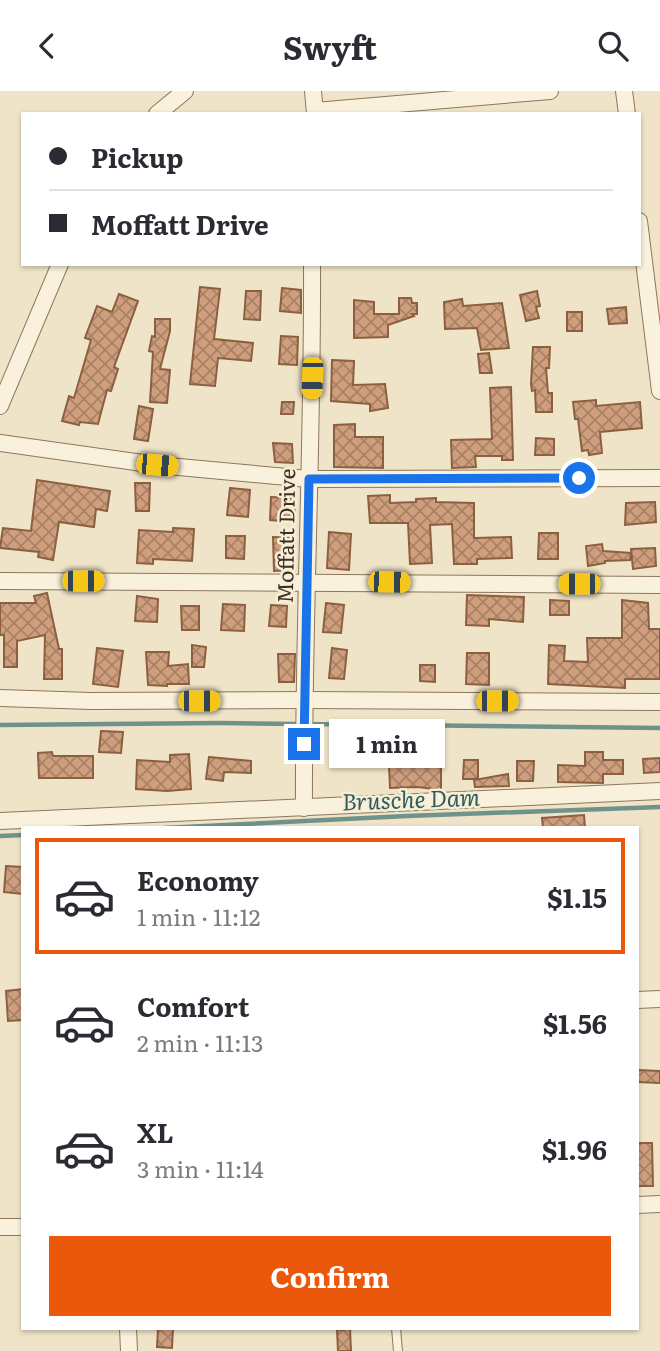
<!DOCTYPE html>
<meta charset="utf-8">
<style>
:root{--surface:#fff;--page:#f2f2f3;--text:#2b2b33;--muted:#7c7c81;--line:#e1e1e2;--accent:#ea580c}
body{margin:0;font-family:Literata,serif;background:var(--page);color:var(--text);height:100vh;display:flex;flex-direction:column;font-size:26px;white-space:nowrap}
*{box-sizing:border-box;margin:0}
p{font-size:23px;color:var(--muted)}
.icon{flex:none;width:38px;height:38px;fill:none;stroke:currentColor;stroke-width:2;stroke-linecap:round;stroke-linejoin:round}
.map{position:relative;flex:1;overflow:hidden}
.sheet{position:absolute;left:21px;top:735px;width:618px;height:504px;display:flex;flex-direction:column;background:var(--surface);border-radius:0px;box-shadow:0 2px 5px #0004}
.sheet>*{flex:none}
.guide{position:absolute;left:21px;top:21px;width:620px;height:154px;border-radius:0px;box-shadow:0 2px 5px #0004;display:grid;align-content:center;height:154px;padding:0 28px;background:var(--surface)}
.end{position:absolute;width:32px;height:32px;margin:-16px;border:9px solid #1a73e8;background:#fff;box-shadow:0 0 0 4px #fff}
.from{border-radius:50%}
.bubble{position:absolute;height:49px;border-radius:0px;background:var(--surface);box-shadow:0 2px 5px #0004;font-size:23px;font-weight:700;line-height:49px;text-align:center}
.car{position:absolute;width:21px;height:42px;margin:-21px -10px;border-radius:9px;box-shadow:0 0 5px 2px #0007;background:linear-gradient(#f5c518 24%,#345 0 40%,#f5c518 0 76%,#345 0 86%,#f5c518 0)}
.guide b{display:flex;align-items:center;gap:24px;height:66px;font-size:26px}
.guide b+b{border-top:2px solid var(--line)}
.guide i{width:18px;height:18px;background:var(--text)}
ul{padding:12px 0 0;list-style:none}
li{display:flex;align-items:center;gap:21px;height:116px;margin:0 14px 10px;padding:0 14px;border:4px solid transparent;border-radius:0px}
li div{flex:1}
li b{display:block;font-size:26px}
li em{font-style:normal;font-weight:700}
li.current{border-color:var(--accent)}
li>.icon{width:63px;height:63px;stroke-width:1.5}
.action{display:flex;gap:14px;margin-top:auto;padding:14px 28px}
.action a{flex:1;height:80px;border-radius:0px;background:var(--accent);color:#fff;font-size:28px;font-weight:700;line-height:80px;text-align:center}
header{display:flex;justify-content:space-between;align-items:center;height:91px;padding:0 28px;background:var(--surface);font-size:32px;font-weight:700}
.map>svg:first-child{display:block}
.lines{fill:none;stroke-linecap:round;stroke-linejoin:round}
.stream{stroke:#6f938a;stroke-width:4.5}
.building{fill:url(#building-cross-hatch);stroke:#8d5f41;stroke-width:2}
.lane-casing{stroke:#8d765c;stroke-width:10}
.street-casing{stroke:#8d765c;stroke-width:18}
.lane{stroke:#faf1dc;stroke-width:8}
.street{stroke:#faf1dc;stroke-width:16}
.route{stroke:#1a73e8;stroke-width:9}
.labels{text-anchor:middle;stroke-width:5;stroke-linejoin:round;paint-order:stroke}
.street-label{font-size:21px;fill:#3d2e20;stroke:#f7eed8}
.water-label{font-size:23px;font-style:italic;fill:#2f5d5a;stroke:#f7eed8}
</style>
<header><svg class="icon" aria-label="back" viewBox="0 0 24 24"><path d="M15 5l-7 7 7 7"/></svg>Swyft<svg class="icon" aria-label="search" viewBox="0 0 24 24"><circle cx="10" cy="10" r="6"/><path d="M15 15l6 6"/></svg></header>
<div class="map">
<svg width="660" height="1260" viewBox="0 0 660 1260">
<defs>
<pattern id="building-cross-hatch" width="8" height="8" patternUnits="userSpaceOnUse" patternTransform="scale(1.75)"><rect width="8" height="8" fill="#cf9f7d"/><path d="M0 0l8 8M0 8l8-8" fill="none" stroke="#a98266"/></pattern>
</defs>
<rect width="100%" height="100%" fill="#f0e4c8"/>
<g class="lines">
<g class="stream">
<polyline points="0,634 220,632 660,637"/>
<polyline points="164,737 407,725 660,716"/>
<polyline points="0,745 23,744"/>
</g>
</g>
<g class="building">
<polygon points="200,196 220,198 214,248 253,252 251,270 218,267 215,295 190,293"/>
<polygon points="282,197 301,199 301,222 280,220"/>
<polygon points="246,200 261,200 260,229 244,228"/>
<polygon points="537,200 540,215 536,216 539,227 526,230 520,204"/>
<polygon points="119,203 138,210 114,276 118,278 111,300 107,299 98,333 80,331 79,334 62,330 69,305 74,307 91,249 85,247 97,215 112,221"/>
<polygon points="399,207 411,207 412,212 417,212 417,223 412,223 414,225 388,234 388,246 354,247 354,209 374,211 374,223 399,223"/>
<polygon points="462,208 463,215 502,212 509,257 481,259 477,237 445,238 444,211"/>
<polygon points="626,216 627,232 609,233 607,218"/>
<rect x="567" y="221" width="15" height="19"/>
<polygon points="155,228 170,228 170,240 160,278 170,279 167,312 150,311 153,261 149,260 152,245 155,246"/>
<polygon points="281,245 298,246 297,274 279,273"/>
<polygon points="533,256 550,256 549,277 546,277 548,302 552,302 552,321 536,321 535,299 532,300 531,293"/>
<polygon points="489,262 492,282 480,282 478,263"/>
<polygon points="332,269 354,270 353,294 385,293 388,317 370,320 370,313 331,310"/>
<polygon points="511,296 513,369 502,369 502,365 475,365 476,376 452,377 451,349 492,348 490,297"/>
<polygon points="596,309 596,315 640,311 642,337 600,341 602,362 589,364 588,359 582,360 578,328 575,328 573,311"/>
<polygon points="282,311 294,311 293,323 281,323"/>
<polygon points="139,315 153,318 148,350 134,348"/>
<polygon points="355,333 355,346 383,346 383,377 334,376 334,334"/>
<polygon points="536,347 554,348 554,364 535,364"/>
<polygon points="273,352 292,353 293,372 275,371"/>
<polygon points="37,389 110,400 107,420 96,418 94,436 59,431 53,469 38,466 39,461 0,457 3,437 31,440"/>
<polygon points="135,392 150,392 149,420 136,420"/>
<polygon points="230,397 250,399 248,426 227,424"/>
<polygon points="390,404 390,412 416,411 416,408 436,407 436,411 474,412 474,447 511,446 512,467 477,468 477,473 454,473 452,433 430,434 432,472 410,473 408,432 370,432 368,405"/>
<polygon points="271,406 295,407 294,431 270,429"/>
<polygon points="655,411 656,431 625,434 626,412"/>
<polygon points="173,437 194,438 192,470 153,468 153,473 137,472 139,439 173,441"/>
<polygon points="329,441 351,443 349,479 327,477"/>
<polygon points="539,442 558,442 558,468 538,468"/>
<polygon points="226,445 245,445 244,468 226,467"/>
<polygon points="273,446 295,447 295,479 274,480"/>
<polygon points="602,453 603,460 631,462 630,469 605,470 605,472 588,475 586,455"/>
<polygon points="655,457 656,475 633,478 631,458"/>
<polygon points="47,502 59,558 62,558 62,588 44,588 45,544 17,550 17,576 4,576 4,544 0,544 0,512 36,512 34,505"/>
<polygon points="467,504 524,506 523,531 489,528 489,535 466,534"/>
<polygon points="137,505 158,508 157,531 135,530"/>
<polygon points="550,509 569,510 569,524 550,524"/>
<polygon points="622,509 648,512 649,538 660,538 660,588 625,588 625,597 548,593 549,554 565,555 564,570 588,571 587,547 622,547"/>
<polygon points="326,512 344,514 341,542 323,541"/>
<polygon points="223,513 245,514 244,540 221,539"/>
<polygon points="271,514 287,515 286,536 269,535"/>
<polygon points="181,515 199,515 199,539 182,539"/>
<polygon points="192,554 206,556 204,576 192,576"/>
<polygon points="97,557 123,560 118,596 93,593"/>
<polygon points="332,557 347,559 344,588 329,587"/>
<polygon points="146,561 169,561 168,575 188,573 189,593 167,593 167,595 148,594"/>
<polygon points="467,562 489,562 489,594 466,593"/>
<polygon points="278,563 295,563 294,591 279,591"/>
<polygon points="420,574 435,574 435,591 420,590"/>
<polygon points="101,640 123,641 121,662 99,661"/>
<polygon points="52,661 53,665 93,665 93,687 39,687 38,662"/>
<polygon points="585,661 603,661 603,669 623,669 623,683 603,683 603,692 558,691 558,674 585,675"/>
<polygon points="189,663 191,698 167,700 136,698 137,669 170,671 170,664"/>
<polygon points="209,666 251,670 251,682 224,681 223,690 206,688"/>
<polygon points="660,667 660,681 644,682 643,668"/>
<polygon points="464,669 478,669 478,688 463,688"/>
<polygon points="517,670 534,670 533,690 517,690"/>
<polygon points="418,671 441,671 441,699 418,696 390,697 389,674 418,673"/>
<polygon points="508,683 509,695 475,696 474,689"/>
<polygon points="584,724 585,737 543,737 542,727"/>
<polygon points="6,775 23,776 23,803 4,801"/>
<polygon points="23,898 23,929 8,930 6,900"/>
<polygon points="637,979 660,980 660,992 638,991"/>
<polygon points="637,1052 652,1052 653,1095 637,1095"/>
<polygon points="158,1237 173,1237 172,1257 157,1256"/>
<polygon points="350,1238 351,1260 338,1260 337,1239"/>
</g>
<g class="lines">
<g class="lane-casing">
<polyline id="lane" points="396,1237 398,1260"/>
</g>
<g class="street-casing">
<g id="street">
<polyline points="313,0 315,23"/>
<polyline points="624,0 627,23"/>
<polyline points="315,20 550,0"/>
<polyline points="157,23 185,0"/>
<polyline points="639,130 660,300"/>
<polyline points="0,315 60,173"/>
<polyline points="0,352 157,374 309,388 660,387"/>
<polyline points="0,490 660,494"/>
<polyline points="0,607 91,610 306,609 660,611"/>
<path d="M304 717C303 536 313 355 312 173"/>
<polyline points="0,730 660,700"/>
<polyline points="637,909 660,908"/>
<polyline points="637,1114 660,1113"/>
<polyline points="0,1136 23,1136"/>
<polyline points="128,1237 129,1260"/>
</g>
</g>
<use href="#lane" class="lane"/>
<use href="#street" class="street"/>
</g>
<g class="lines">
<polyline class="route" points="304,653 309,388 579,387"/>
</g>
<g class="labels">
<g class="street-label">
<text transform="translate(287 445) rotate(-89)" y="7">Moffatt Drive</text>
</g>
<g class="water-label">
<text transform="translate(411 709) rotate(-2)" y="8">Brusche Dam</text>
</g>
</g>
</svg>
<i class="end from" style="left:579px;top:387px"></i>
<i class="end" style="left:304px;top:653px"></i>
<div class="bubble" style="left:329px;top:628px;width:116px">1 min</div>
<i class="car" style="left:312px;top:287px;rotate:182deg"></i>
<i class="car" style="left:157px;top:374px;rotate:95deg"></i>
<i class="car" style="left:83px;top:490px;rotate:90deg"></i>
<i class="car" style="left:389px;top:491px;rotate:91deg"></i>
<i class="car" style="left:579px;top:493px;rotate:270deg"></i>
<i class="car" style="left:199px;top:610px;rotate:90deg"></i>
<i class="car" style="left:497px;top:610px;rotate:90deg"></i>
<div class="guide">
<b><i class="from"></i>Pickup</b>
<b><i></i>Moffatt Drive</b>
</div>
<section class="sheet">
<ul>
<li class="current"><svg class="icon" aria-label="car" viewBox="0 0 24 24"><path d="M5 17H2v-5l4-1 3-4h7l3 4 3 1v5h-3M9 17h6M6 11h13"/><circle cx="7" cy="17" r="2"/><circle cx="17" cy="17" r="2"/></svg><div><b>Economy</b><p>1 min · 11:12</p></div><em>$1.15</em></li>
<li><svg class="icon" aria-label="car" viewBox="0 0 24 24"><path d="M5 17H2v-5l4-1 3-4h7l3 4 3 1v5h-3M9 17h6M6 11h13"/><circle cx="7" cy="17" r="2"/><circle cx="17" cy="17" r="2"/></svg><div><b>Comfort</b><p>2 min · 11:13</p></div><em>$1.56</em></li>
<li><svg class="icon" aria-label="car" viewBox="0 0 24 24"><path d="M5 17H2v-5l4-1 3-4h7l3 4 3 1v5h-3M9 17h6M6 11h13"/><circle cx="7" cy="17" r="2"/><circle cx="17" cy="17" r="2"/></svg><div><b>XL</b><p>3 min · 11:14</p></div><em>$1.96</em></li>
</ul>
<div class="action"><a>Confirm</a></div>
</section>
</div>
